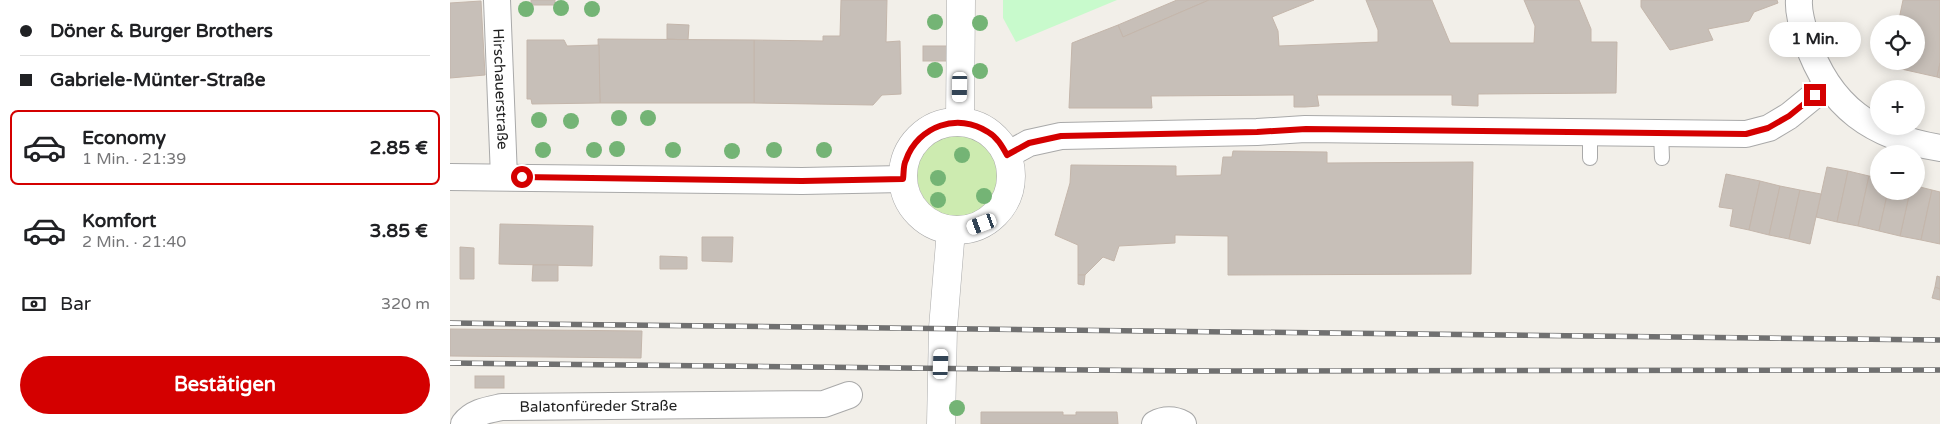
<!DOCTYPE html>
<html lang="de">
<meta charset="utf-8">
<style>
:root{--surface:#fff;--page:#f6f6f6;--text:#202124;--muted:#757577;--line:#e0e0e0;--accent:#d40000}
body{margin:0;font-family:"Varela Round",sans-serif;background:var(--page);color:var(--text);height:100vh;display:flex;flex-direction:column;font-size:19px;white-space:nowrap}
*{box-sizing:border-box;margin:0}
p{font-size:16px;color:var(--muted)}
.icon{flex:none;width:28px;height:28px;fill:none;stroke:currentColor;stroke-width:2;stroke-linecap:round;stroke-linejoin:round}
.map{position:relative;flex:1;overflow:hidden}
.panel{display:flex;flex-direction:column;background:var(--surface);width:450px}
.panel>*{flex:none}
.top-card{display:grid;align-content:center;height:110px;padding:0 20px;background:var(--surface)}
.controls{position:absolute;left:1420px;top:15px;display:grid;gap:10px}
.controls a{display:grid;place-items:center;width:55px;height:55px;border-radius:50%;background:var(--surface);box-shadow:0 2px 12px #0003;font-size:25px}
.end{position:absolute;width:22px;height:22px;margin:-11px;border:6px solid #d40000;background:#fff;box-shadow:0 0 0 2px #fff}
.from{border-radius:50%}
.bubble{position:absolute;height:35px;border-radius:18px;background:var(--surface);box-shadow:0 2px 12px #0003;font-size:16px;font-weight:700;line-height:35px;text-align:center}
.car{position:absolute;width:15px;height:30px;margin:-15px -8px;border-radius:6px;box-shadow:0 0 4px 1px #0007;background:linear-gradient(#fff 24%,#345 0 40%,#fff 0 76%,#345 0 86%,#fff 0)}
.top-card b{display:flex;align-items:center;gap:18px;height:48px;font-size:19px}
.top-card b+b{border-top:1px solid var(--line)}
.top-card i{width:12px;height:12px;background:var(--text)}
ul{padding:0;list-style:none}
li{display:flex;align-items:center;gap:15px;height:75px;margin:0 10px 8px;padding:0 10px;border:2px solid transparent;border-radius:8px}
li div{flex:1}
li b{display:block;font-size:19px}
li em{font-style:normal;font-weight:700}
li.on{border-color:var(--accent)}
li>.icon{width:45px;height:45px;stroke-width:1.5}
.pay{display:flex;align-items:center;gap:12px;height:55px;padding:0 20px;font-size:19px}
.pay p{margin-inline-start:auto}
.button{display:flex;gap:10px;margin-top:auto;padding:10px 20px}
.button a{flex:1;height:58px;border-radius:30px;background:var(--accent);color:#fff;font-size:20px;font-weight:700;line-height:58px;text-align:center}
main{display:flex;flex:1;min-height:0}
.map>svg:first-child{display:block}
.grass{fill:#cdebb0}
.park{fill:#c8facc}
.building{fill:#c7bfb8;stroke:#c4b6ab}
.lines{fill:none;stroke-linecap:round;stroke-linejoin:round}
.service-casing{stroke:#a9a9a9;stroke-width:16}
.minor-casing{stroke:#a9a9a9;stroke-width:28}
.tertiary-casing{stroke:#a9a9a9;stroke-width:29}
.service{stroke:#fff;stroke-width:14}
.minor{stroke:#fff;stroke-width:26}
.tertiary{stroke:#fff;stroke-width:28}
.rail-casing{stroke:#707070;stroke-width:5.5}
.rail{stroke:#fff;stroke-width:4;stroke-dasharray:11;stroke-linecap:butt}
.tree{fill:#74b475}
.route{stroke:#d40000;stroke-width:6}
.labels{text-anchor:middle;stroke-width:4;stroke-linejoin:round;paint-order:stroke}
.street-label{font-size:15px;fill:#222;stroke:#fff}
</style>
<main>
<section class="panel">
<div class="top-card">
<b><i class="from"></i>Döner &amp; Burger Brothers</b>
<b><i></i>Gabriele-Münter-Straße</b>
</div>
<ul>
<li class="on"><svg class="icon" aria-label="car" viewBox="0 0 24 24"><path d="M5 17H2v-5l4-1 3-4h7l3 4 3 1v5h-3M9 17h6M6 11h13"/><circle cx="7" cy="17" r="2"/><circle cx="17" cy="17" r="2"/></svg><div><b>Economy</b><p>1 Min. · 21:39</p></div><em>2.85 €</em></li>
<li><svg class="icon" aria-label="car" viewBox="0 0 24 24"><path d="M5 17H2v-5l4-1 3-4h7l3 4 3 1v5h-3M9 17h6M6 11h13"/><circle cx="7" cy="17" r="2"/><circle cx="17" cy="17" r="2"/></svg><div><b>Komfort</b><p>2 Min. · 21:40</p></div><em>3.85 €</em></li>
</ul>
<div class="pay"><svg class="icon" aria-label="cash" viewBox="0 0 24 24"><path d="M3 7h18v10H3z"/><circle cx="12" cy="12" r="2"/></svg>Bar<p>320 m</p></div>
<div class="button"><a>Bestätigen</a></div>
</section>
<div class="map">
<svg width="1490" height="424" viewBox="0 0 1490 424">
<rect width="100%" height="100%" fill="#f2efe9"/>
<circle class="grass" cx="509" cy="175" r="42"/>
<polygon class="park" points="553,0 667,0 566,42 553,18"/>
<g class="building">
<rect x="81" y="0" width="24" height="5"/>
<polygon points="391,0 437,0 436,42 450,41 451,94 432,95 423,105 304,103 304,40 373,41 373,36 390,36"/>
<polygon points="727,0 759,0 673,37 668,25"/>
<polygon points="759,0 864,0 822,17 828,31 829,46 928,42 928,30 916,0 982,0 1000,43 1084,43 1085,26 1074,0 1129,0 1141,29 1141,42 1167,42 1166,93 1028,94 1028,106 1002,105 1002,95 867,95 869,106 855,107 844,107 844,95 701,96 702,108 619,108 622,43 668,25 673,37"/>
<polygon points="1191,0 1327,0 1328,3 1304,12 1299,21 1258,29 1263,40 1220,50 1191,7"/>
<polygon points="1453,0 1490,0 1490,63 1487,77 1438,66 1439,61 1466,61 1466,24 1448,24"/>
<polygon points="31,1 35,75 0,78 0,3"/>
<polygon points="217,24 239,25 238,40 217,39"/>
<polygon points="148,39 304,40 304,103 150,103"/>
<polygon points="77,40 114,40 117,46 149,45 150,103 82,104 81,99 77,99"/>
<rect x="473" y="46" width="24" height="15"/>
<polygon points="1490,63 1490,78 1487,77"/>
<polygon points="783,151 877,152 877,163 1023,162 1021,274 778,275 778,236 725,235 725,243 669,246 664,261 653,257 635,275 628,275 628,245 605,235 620,183 621,165 726,166 726,176 771,175 773,157 782,157"/>
<polygon points="1377,167 1398,171 1387,222 1366,217"/>
<polygon points="1398,171 1419,176 1408,226 1387,222"/>
<polygon points="1276,174 1310,181 1299,230 1280,226 1283,209 1269,207"/>
<polygon points="1419,176 1429,178 1429,191 1438,191 1429,231 1408,226"/>
<polygon points="1310,181 1330,186 1319,235 1299,230"/>
<polygon points="1330,186 1350,190 1339,239 1319,235"/>
<polygon points="1466,186 1482,190 1471,240 1450,236 1460,191 1466,191"/>
<polygon points="1350,190 1371,194 1360,244 1339,239"/>
<polygon points="1482,190 1490,192 1490,244 1471,240"/>
<polygon points="1438,191 1460,191 1450,236 1429,231"/>
<polygon points="50,224 143,226 142,266 49,264"/>
<polygon points="252,237 283,237 282,262 252,261"/>
<polygon points="10,247 24,248 24,279 10,279"/>
<polygon points="210,256 237,257 237,269 210,269"/>
<polygon points="83,265 108,265 108,281 82,281"/>
<polygon points="628,275 635,275 634,285 628,284"/>
<polygon points="1487,276 1490,277 1490,289 1485,287"/>
<polygon points="1485,287 1490,289 1490,300 1482,298"/>
<polygon points="0,329 192,331 191,358 0,356"/>
<rect x="25" y="376" width="29" height="12"/>
<polygon points="531,412 613,412 613,415 626,415 626,412 667,412 668,424 531,424"/>
</g>
<g class="lines">
<g class="service-casing">
<g id="service">
<polyline points="1211,133 1212,158"/>
<polyline points="1140,158 1140,133"/>
</g>
</g>
<g class="minor-casing">
<g id="minor">
<path id="s1" d="M47 0 54 177"/>
<path d="M1349 0C1348 13 1353 28 1357 41 1379 107 1423 137 1490 148"/>
<polyline points="557,155 579,143 611,136 807,132 855,129 1296,134 1319,128 1339,116 1377,85"/>
<polyline points="0,177 352,181 453,179"/>
<path id="s2" d="M14 424C23 412 38 410 52 407L374 404 399 395"/>
<path d="M705 424C714 419 724 419 733 424"/>
</g>
</g>
<g class="tertiary-casing">
<g id="tertiary">
<polyline points="510,122 511,0"/>
<circle cx="507" cy="176" r="54"/>
<polyline points="491,424 493,328 501,230"/>
</g>
</g>
<use href="#service" class="service"/>
<use href="#minor" class="minor"/>
<use href="#tertiary" class="tertiary"/>
<g class="rail-casing">
<g id="rail">
<polyline points="0,323 1490,340"/>
<polyline points="0,363 737,371 1490,370"/>
</g>
</g>
<use href="#rail" class="rail"/>
</g>
<g class="tree">
<circle cx="111" cy="8" r="8"/>
<circle cx="76" cy="9" r="8"/>
<circle cx="142" cy="9" r="8"/>
<circle cx="485" cy="22" r="8"/>
<circle cx="530" cy="23" r="8"/>
<circle cx="485" cy="70" r="8"/>
<circle cx="530" cy="71" r="8"/>
<circle cx="169" cy="118" r="8"/>
<circle cx="198" cy="118" r="8"/>
<circle cx="89" cy="120" r="8"/>
<circle cx="121" cy="121" r="8"/>
<circle cx="167" cy="149" r="8"/>
<circle cx="93" cy="150" r="8"/>
<circle cx="144" cy="150" r="8"/>
<circle cx="223" cy="150" r="8"/>
<circle cx="324" cy="150" r="8"/>
<circle cx="374" cy="150" r="8"/>
<circle cx="282" cy="151" r="8"/>
<circle cx="512" cy="155" r="8"/>
<circle cx="488" cy="178" r="8"/>
<circle cx="534" cy="196" r="8"/>
<circle cx="488" cy="200" r="8"/>
<circle cx="507" cy="408" r="8"/>
</g>
<g class="lines">
<path class="route" d="M72 177 352 181 453 179C454 173 453 165 456 160 468 126 508 112 538 132 547 137 552 146 557 155L579 143 611 136 807 132 856 129 1296 134 1318 128 1339 116 1365 95"/>
</g>
<g class="labels">
<g class="street-label">
<text dy="5" stroke="none"><textPath href="#s1" startOffset="89">Hirschauerstraße</textPath></text>
<text dy="5" stroke="none"><textPath href="#s2" startOffset="139">Balatonfüreder Straße</textPath></text>
</g>
</g>
</svg>
<div class="controls">
<a><svg class="icon" aria-label="locate" viewBox="0 0 24 24"><circle cx="12" cy="12" r="6"/><path d="M12 2v4M12 18v4M2 12h4M18 12h4"/></svg></a>
<a>+</a>
<a>−</a>
</div>
<i class="end from" style="left:72px;top:177px"></i>
<i class="end" style="left:1365px;top:95px"></i>
<div class="bubble" style="left:1319px;top:22px;width:92px">1 Min.</div>
<i class="car" style="left:510px;top:87px;rotate:181deg"></i>
<i class="car" style="left:532px;top:224px;rotate:250deg"></i>
<i class="car" style="left:491px;top:364px;rotate:2deg"></i>
</div>
</main>
